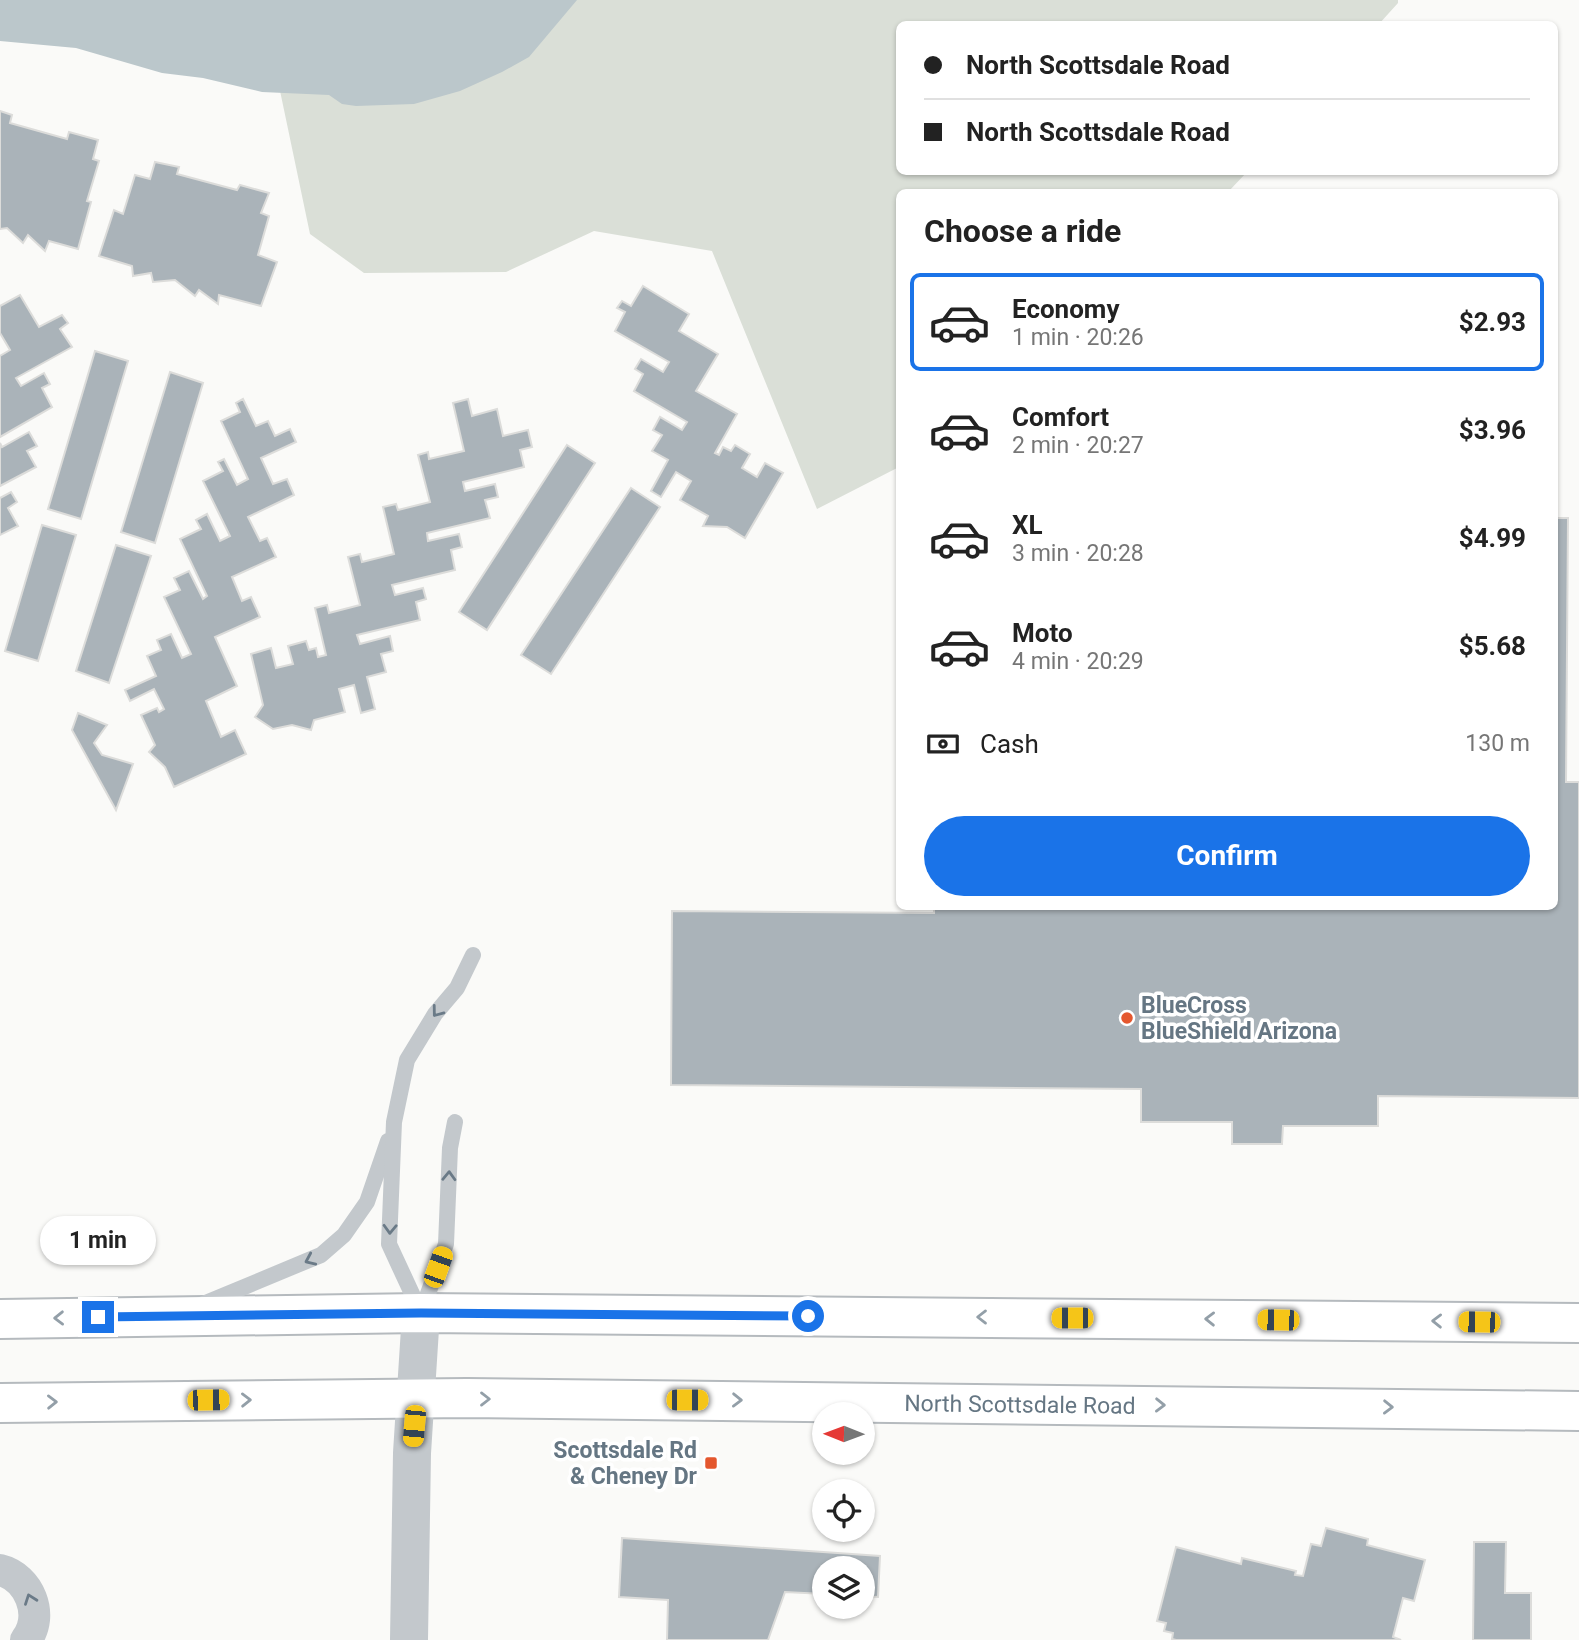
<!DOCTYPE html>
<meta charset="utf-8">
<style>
:root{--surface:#fff;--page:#f2f2f2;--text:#222;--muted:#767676;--line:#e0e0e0;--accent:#1a73e8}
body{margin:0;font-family:Roboto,sans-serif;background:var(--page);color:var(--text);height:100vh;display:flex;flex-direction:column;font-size:26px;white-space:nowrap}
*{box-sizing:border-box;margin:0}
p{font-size:23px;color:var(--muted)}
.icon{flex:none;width:38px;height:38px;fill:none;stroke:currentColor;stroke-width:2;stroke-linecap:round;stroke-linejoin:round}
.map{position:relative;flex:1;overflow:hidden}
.drawer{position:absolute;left:896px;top:189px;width:662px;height:721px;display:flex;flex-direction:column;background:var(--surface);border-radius:10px;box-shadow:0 2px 5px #0004}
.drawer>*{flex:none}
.top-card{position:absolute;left:896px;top:21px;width:662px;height:154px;border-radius:10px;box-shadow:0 2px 5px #0004;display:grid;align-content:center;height:154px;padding:0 28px;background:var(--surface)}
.needle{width:46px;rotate:271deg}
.controls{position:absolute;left:812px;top:1402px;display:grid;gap:14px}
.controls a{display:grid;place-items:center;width:63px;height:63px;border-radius:50%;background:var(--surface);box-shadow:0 2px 5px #0004;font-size:35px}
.end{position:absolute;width:32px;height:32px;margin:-16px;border:9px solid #1a73e8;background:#fff;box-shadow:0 0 0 4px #fff}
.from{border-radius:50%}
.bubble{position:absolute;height:49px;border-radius:24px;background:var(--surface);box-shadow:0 2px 5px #0004;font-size:23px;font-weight:700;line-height:49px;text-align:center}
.car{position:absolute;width:21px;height:42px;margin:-21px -10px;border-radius:9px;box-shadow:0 0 5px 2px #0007;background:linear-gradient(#f5c518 24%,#345 0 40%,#f5c518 0 76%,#345 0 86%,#f5c518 0)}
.top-card b{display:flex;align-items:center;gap:24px;height:66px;font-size:26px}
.top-card b+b{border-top:2px solid var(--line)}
.top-card i{width:18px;height:18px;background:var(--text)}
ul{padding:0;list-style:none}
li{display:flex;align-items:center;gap:21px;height:98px;margin:0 14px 10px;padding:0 14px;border:4px solid transparent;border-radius:10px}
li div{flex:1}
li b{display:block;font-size:26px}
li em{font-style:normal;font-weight:700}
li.current{border-color:var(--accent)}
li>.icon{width:63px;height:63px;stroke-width:1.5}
h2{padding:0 28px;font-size:32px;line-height:84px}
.pay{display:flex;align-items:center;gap:18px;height:77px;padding:0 28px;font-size:26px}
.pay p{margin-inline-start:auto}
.primary-button{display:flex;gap:14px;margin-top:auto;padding:14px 28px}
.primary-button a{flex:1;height:80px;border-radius:42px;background:var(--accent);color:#fff;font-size:28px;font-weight:700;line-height:80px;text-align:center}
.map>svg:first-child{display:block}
.green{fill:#dadfd7}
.water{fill:#bbc7cb}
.building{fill:#aab3b9;stroke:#dcdcda;stroke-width:2}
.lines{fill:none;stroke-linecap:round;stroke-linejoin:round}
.primary-casing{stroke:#b5babe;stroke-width:42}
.service{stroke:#c3c8cc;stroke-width:16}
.minor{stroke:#c3c8cc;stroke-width:32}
.tertiary{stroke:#c3c8cc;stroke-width:38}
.primary{stroke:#fff;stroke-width:38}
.oneway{stroke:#6a7a87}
.oneway2{stroke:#939fa8}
.route{stroke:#1a73e8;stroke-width:9}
.poi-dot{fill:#e4572e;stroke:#fff;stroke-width:2.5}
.labels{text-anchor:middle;stroke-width:7;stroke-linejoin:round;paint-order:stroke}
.poi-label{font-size:23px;font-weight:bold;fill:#657683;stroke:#fff;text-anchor:start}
.street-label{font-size:23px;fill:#657683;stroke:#fff}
</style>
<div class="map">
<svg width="1579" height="1640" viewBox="0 0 1579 1640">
<rect width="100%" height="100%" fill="#fafaf8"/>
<polygon class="green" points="261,0 1398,0 1398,3 1379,24 900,24 900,172 1247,172 1228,192 900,192 899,467 817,509 712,251 594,231 506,272 364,273 310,234"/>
<polygon class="water" points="0,0 577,0 529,57 502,72 460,91 414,104 356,106 342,104 329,95 262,92 203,78 162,73 76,48 0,41"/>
<g class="building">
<polygon points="0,111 12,115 10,123 67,139 69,132 98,140 93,159 99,161 87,201 91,202 78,249 49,241 45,251 28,235 23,243 7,228 0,229"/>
<polygon points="155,162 179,167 177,174 237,190 240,185 269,193 261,213 269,216 258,255 277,262 261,306 219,295 218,304 199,290 195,296 175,280 153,282 151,273 133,276 132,266 99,256 114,210 123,214 135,175 150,179"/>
<polygon points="643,286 689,314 679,331 718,354 696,391 737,414 715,453 719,455 723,447 731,451 735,445 750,454 742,468 757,477 765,463 783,473 745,538 727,527 703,526 708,516 680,500 691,481 676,472 661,497 651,491 668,460 652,451 662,435 653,430 660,417 682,430 687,422 634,391 643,374 635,369 641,359 663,372 669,362 615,331 625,312 617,308 622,301 631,306"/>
<polygon points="20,295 39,327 62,315 68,323 60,329 72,347 16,378 21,386 44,373 50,384 42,388 52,407 0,437 0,356 10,350 0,333 0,306"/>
<polygon points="95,351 128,361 81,519 48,509"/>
<polygon points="170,372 203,383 155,543 121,532"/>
<polygon points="243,399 256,426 268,421 275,436 290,429 296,442 261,458 273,484 287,479 294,495 248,517 260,541 267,538 276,557 232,577 242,601 251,597 260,617 215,637 237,686 206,701 221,737 235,730 246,754 174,787 165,767 149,752 155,745 141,715 157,708 159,712 164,709 154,689 130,701 125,690 156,676 147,656 161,650 157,640 171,634 182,658 191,654 164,597 180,590 174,578 189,571 203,599 207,596 180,539 201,529 196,520 207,514 220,541 230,536 203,481 223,471 218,462 224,459 237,485 248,479 221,421 240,412 236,403"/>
<polygon points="468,399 472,416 497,409 503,436 528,430 532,447 520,450 524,467 463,482 465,491 495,484 498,497 485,500 490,518 427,533 428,541 459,534 462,547 451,550 455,570 392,585 395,595 423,588 426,599 416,602 420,620 357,635 360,644 390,636 393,651 381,654 386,672 367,677 375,709 361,713 354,685 339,689 345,712 314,720 311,730 292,725 273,729 255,717 263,705 251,654 271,648 276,668 293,664 288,646 306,641 309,650 316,648 318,657 326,655 315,608 327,605 329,613 360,605 348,557 360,554 362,562 394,554 383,507 396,504 398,510 430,502 418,455 428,452 429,459 464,451 453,403"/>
<polygon points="29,432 37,446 27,451 36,467 0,486 0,443 2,447"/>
<polygon points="567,445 595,463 487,630 459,612"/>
<polygon points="631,488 660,507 551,674 521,655"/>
<polygon points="11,492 17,502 8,508 18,526 0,535 0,498"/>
<polygon points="1554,518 1568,518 1566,782 1579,782 1579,1098 1378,1096 1378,1126 1283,1126 1282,1144 1232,1144 1232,1122 1141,1122 1141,1089 671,1085 672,911 934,913 934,906 1554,906"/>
<polygon points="42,525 76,535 38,661 5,651"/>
<polygon points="116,545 151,556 109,683 76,671"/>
<polygon points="78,713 107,725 94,743 102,755 133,764 116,810 72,730"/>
<polygon points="1326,1528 1368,1539 1367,1545 1425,1560 1414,1601 1403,1598 1393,1637 1401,1640 1176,1640 1172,1639 1173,1633 1164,1631 1166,1623 1157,1621 1176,1547 1241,1564 1242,1558 1296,1571 1295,1575 1303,1576 1311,1544 1321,1546"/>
<polygon points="622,1538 880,1556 878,1597 863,1596 863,1568 824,1568 824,1594 785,1592 768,1640 667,1640 668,1600 619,1597"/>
<polygon points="1474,1542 1506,1542 1505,1593 1531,1593 1531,1640 1473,1640"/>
</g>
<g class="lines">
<g class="primary-casing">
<g id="primary">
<polyline points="0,1319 421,1313 1579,1323"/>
<path id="s1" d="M0 1403 467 1398 1579 1411"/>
</g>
</g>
<g class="service">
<polyline points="201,1305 321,1255 344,1235 367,1202 388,1141"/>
<polyline points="420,1311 389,1244 394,1122 407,1060 435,1014 457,988 473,955"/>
<polyline points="421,1313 446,1244 450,1148 455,1122"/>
</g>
<path class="minor" d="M0 1570C29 1577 45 1615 26 1640"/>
<polyline class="tertiary" points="409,1640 412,1453 421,1313"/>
<use href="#primary" class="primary"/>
</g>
<defs><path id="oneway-chevron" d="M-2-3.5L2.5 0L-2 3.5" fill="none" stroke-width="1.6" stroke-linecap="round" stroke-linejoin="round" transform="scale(1.75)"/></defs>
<g class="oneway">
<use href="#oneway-chevron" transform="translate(437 1012) rotate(127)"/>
<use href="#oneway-chevron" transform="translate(449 1176) rotate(-88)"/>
<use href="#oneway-chevron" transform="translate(390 1229) rotate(92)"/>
<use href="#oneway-chevron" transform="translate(310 1260) rotate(156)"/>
<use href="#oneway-chevron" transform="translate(30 1599) rotate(-110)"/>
</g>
<g class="oneway2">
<use href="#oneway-chevron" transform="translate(982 1317) rotate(-180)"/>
<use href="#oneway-chevron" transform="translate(59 1318) rotate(179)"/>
<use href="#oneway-chevron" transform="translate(1210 1319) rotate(-179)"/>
<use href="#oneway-chevron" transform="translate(1437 1321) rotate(-179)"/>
<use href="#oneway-chevron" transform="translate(485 1399)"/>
<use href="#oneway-chevron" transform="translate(246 1400) rotate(-1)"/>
<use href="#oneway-chevron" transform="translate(737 1400) rotate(1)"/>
<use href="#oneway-chevron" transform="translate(52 1402) rotate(-1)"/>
<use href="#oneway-chevron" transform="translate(1160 1405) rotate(1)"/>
<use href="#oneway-chevron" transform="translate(1388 1407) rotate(1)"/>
</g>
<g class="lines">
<polyline class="route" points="98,1317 421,1313 808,1316"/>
</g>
<g class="poi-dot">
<circle cx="1127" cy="1018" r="7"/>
<rect x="704" y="1456" width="14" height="14" rx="3.5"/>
</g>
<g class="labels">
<g class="poi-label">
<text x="1141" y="1013">BlueCross<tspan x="1141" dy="26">BlueShield Arizona</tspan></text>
<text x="697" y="1458" text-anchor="end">Scottsdale Rd<tspan x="697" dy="26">&amp; Cheney Dr</tspan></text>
</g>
<g class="street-label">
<text dy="8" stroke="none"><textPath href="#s1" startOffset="1020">North Scottsdale Road</textPath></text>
</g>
</g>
</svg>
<div class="controls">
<a><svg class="needle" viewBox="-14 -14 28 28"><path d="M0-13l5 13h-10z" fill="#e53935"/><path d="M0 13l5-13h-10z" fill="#767676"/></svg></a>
<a><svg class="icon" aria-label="locate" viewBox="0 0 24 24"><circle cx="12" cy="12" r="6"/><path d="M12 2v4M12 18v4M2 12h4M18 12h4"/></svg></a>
<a><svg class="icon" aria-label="layers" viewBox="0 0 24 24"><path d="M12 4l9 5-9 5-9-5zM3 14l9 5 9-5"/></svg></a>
</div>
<i class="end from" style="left:808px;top:1316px"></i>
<i class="end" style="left:98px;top:1317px"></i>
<div class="bubble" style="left:40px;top:1216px;width:116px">1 min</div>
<i class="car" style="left:438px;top:1267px;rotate:20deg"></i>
<i class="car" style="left:1072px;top:1318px;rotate:270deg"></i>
<i class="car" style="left:1278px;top:1320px;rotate:271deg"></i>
<i class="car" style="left:1479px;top:1322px;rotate:271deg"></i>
<i class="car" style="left:208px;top:1400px;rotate:89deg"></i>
<i class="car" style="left:687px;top:1400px;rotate:90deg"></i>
<i class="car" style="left:414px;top:1426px;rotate:185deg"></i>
<div class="top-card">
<b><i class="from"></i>North Scottsdale Road</b>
<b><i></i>North Scottsdale Road</b>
</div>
<section class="drawer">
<h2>Choose a ride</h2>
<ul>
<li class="current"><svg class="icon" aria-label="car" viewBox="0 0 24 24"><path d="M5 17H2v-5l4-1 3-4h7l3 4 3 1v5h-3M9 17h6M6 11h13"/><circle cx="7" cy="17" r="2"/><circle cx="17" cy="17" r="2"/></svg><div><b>Economy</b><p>1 min · 20:26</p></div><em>$2.93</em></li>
<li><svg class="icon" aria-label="car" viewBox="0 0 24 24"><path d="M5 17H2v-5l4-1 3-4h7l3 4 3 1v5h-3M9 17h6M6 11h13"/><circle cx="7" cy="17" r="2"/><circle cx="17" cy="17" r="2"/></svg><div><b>Comfort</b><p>2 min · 20:27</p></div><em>$3.96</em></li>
<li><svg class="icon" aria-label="car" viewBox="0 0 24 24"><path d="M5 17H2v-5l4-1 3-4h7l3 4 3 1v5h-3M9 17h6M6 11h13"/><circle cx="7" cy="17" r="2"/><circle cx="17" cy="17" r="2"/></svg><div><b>XL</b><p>3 min · 20:28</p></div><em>$4.99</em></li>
<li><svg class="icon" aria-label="car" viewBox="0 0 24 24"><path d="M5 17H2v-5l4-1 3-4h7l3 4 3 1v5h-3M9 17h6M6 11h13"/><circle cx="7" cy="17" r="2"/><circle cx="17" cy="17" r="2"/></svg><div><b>Moto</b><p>4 min · 20:29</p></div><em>$5.68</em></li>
</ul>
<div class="pay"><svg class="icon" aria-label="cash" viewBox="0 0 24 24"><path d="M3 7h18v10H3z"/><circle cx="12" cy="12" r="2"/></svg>Cash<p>130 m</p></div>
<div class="primary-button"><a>Confirm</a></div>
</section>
</div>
